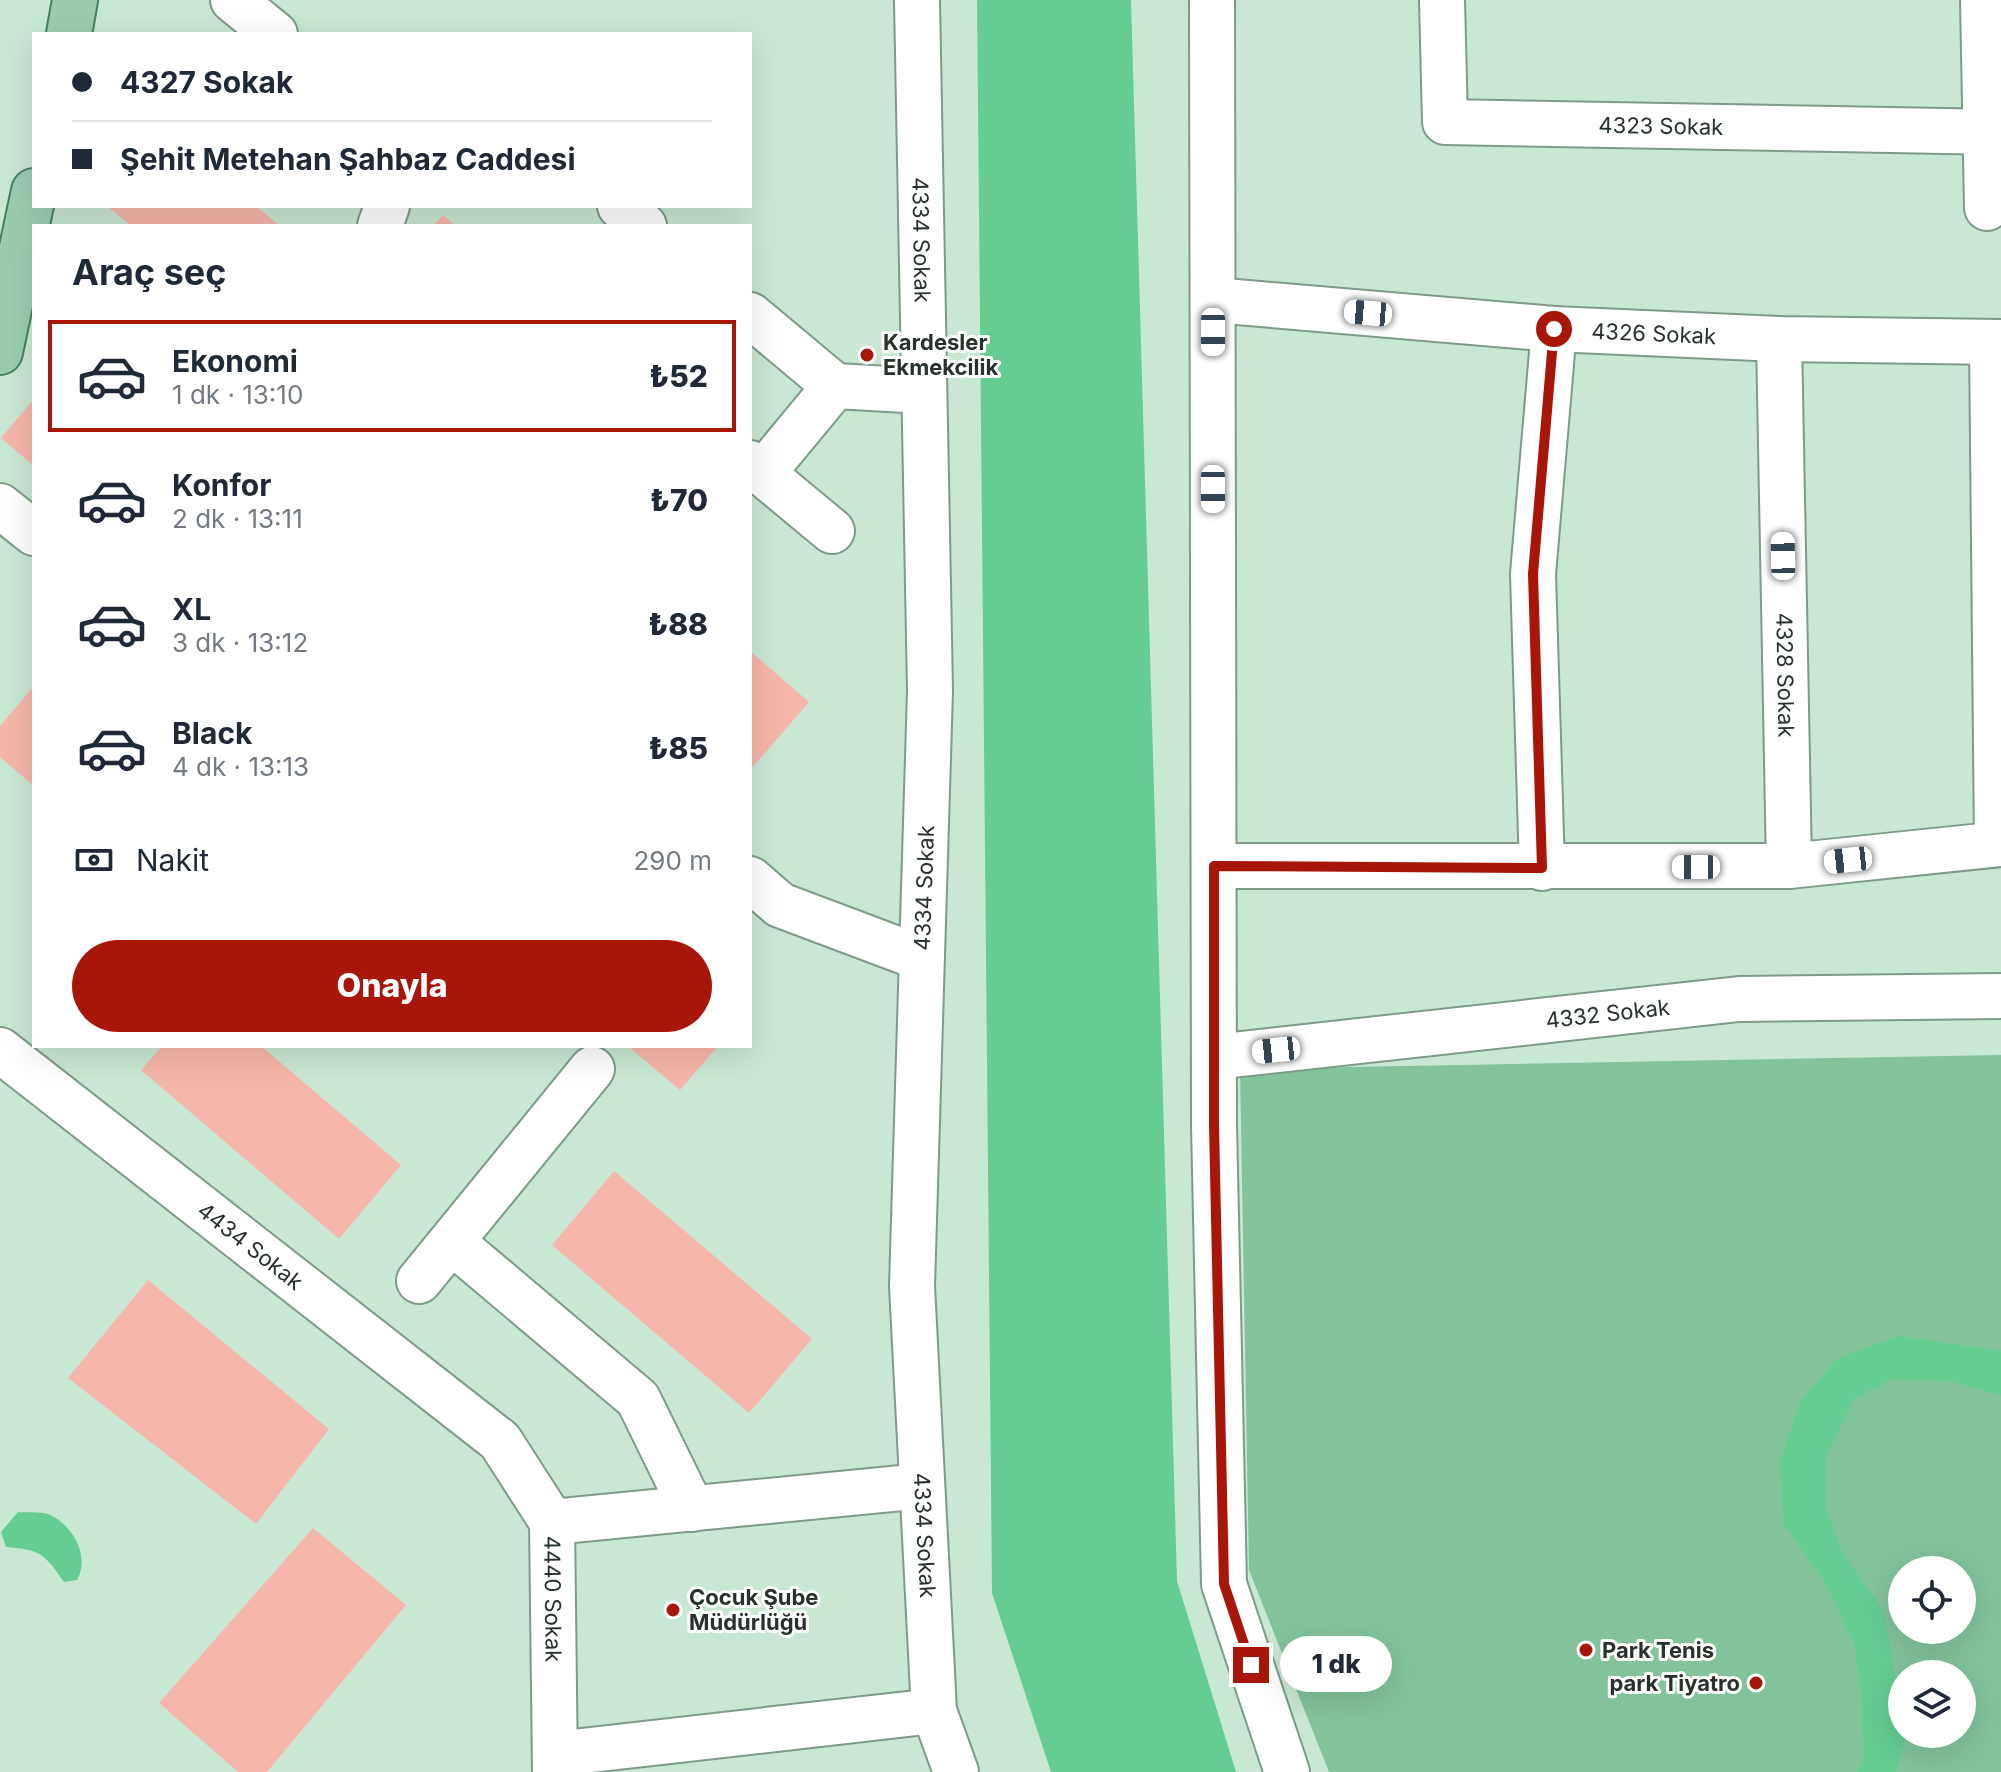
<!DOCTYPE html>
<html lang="tr">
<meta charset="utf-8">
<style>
:root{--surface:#fff;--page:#f2f2f3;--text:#1f2937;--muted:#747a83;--line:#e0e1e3;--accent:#a81609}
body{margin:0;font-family:Inter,sans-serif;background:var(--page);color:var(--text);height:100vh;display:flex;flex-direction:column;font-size:30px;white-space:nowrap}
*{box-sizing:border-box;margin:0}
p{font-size:26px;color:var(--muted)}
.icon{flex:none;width:44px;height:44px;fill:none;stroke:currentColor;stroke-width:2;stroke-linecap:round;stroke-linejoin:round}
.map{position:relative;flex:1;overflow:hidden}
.side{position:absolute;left:32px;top:224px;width:720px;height:824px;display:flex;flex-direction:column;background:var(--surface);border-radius:0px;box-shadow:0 8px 32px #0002}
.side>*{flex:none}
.top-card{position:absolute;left:32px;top:32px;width:720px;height:176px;border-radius:0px;box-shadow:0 8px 32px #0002;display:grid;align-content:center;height:176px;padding:0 40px;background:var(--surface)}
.tools{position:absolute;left:1888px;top:1556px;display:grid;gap:16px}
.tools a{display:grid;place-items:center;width:88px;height:88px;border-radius:50%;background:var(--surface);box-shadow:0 8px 32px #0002;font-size:40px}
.end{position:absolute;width:36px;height:36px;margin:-18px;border:10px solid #a81609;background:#fff;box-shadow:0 0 0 4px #fff}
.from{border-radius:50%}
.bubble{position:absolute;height:56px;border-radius:28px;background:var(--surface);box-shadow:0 8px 32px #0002;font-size:26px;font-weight:800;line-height:56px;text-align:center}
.car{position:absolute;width:24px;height:48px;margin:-24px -12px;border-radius:10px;box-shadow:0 0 6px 2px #0007;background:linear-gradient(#fff 24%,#345 0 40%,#fff 0 76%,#345 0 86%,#fff 0)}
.top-card b{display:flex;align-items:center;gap:28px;height:76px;font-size:30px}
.top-card b+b{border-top:2px solid var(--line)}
.top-card i{width:20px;height:20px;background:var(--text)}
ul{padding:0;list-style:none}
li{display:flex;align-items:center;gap:24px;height:112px;margin:0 16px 12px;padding:0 24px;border:4px solid transparent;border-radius:0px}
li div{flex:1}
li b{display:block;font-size:30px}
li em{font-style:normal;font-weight:800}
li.on{border-color:var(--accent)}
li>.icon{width:72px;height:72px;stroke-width:1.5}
h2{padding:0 40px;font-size:36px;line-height:96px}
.pay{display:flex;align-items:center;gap:20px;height:88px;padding:0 40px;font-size:30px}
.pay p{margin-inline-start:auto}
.action{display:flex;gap:16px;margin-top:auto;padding:16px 40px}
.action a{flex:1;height:92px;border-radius:48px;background:var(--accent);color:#fff;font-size:32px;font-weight:800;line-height:92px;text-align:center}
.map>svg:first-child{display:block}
.green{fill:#82c39c;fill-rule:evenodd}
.water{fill:#65cc92}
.building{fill:#f7b6ab}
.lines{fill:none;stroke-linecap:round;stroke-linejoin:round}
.minor-casing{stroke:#7d9b88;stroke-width:48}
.major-casing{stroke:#46815f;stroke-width:48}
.minor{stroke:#fff;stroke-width:44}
.major{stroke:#9acdb0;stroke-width:44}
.route{stroke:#a81609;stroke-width:10}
.poi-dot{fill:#a81609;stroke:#fff;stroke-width:3}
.labels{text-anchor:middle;stroke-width:6;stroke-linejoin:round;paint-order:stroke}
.street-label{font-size:22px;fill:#26322a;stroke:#fff}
.poi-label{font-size:22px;font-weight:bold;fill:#26322a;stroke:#fff;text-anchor:start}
</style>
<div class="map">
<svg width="2001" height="1772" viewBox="0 0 2001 1772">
<rect width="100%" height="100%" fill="#c8e8d3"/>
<path class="green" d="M2001 1055V1772H1329L1249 1570 1240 1069ZM1902 1570H1962V1630H1902ZM1902 1674H1962V1734H1902Z"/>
<g class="water">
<polygon points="977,0 1131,0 1177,1581 1236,1772 1051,1772 992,1593"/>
<polygon points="1898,1336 2001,1351 2001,1395 1949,1381 1893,1379 1854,1398 1825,1460 1826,1509 1842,1551 1884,1612 1902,1712 1902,1734 1906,1738 1895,1772 1857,1772 1864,1758 1861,1689 1854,1644 1827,1585 1784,1524 1780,1461 1801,1401 1837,1359"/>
<path d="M18 1512C27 1513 42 1511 50 1515 74 1526 90 1557 77 1580L64 1582C44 1553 41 1550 6 1547L1 1532Z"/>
</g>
<g class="building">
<polygon points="107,206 256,206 280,226 131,226"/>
<polygon points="443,215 456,226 433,226"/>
<polygon points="34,399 34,466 1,438"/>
<polygon points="750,651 809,702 750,770"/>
<polygon points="34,686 34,786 0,757 0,726"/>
<polygon points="162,1046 261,1046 401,1165 339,1239 141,1070"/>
<polygon points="628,1046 718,1046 680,1090"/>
<polygon points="614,1171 812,1339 749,1413 552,1245"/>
<polygon points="148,1280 329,1429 256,1524 68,1378"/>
<polygon points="313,1528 406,1605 267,1772 238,1772 159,1703"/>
</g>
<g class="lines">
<g class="minor-casing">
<g id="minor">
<polyline points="233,0 275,34"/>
<path id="s1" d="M917 0 930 691 912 1286 934 1711 956 1772"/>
<polyline points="1212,0 1214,1125 1224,1584 1287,1772"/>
<path id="s2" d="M1442 0 1445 122 2001 132"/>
<polyline points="1983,0 1987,208"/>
<polyline points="620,206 644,226"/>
<polyline points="380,226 387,206"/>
<path id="s3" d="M1213 300 1554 329 1779 339 2001 342"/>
<polyline points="750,315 835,386 924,391"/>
<path id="s4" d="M1779 339 1789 866"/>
<polyline points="1992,342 1997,844"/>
<polyline points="750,463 832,531"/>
<polyline points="763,473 835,386"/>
<polyline points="0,506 34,533"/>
<polyline points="1214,866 1789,866 2001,844"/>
<polyline points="1542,868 1533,574 1554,329"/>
<polyline points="750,879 780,905 921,958"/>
<path id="s5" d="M0 1050 500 1441 552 1522 555 1772"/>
<path id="s6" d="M1214 1057 1739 999 2001 996"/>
<polyline points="452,1242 638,1399 692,1509"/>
<polyline points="419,1281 592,1069"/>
<polyline points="552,1522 922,1486"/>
<polyline points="555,1754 934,1711"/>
</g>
</g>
<g class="major-casing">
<g id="major">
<polyline points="69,34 75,0"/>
<polyline points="0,352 34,191"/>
</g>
</g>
<use href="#minor" class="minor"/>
<use href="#major" class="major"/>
</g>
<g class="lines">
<polyline class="route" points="1251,1665 1224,1584 1214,1125 1214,866 1542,868 1533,574 1554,329"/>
</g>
<g class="poi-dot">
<circle cx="867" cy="355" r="8"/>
<circle cx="673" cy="1610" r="8"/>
<circle cx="1586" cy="1650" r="8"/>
<circle cx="1756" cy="1683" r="8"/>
</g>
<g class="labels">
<g class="street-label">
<text dy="8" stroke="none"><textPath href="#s2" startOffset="338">4323 Sokak</textPath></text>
<text dy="8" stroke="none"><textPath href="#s1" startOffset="240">4334 Sokak</textPath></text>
<text dy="8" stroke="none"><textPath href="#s3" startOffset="442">4326 Sokak</textPath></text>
<text dy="8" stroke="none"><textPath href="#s4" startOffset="336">4328 Sokak</textPath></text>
<text transform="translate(924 888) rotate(-88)" y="8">4334 Sokak</text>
<text dy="8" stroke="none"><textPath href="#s6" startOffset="396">4332 Sokak</textPath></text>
<text dy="8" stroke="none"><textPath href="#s5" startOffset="318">4434 Sokak</textPath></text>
<text dy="8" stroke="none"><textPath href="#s1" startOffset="1536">4334 Sokak</textPath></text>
<text dy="8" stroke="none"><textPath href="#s5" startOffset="808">4440 Sokak</textPath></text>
</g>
<g class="poi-label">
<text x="883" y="350">Kardesler<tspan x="883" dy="25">Ekmekcilik</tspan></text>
<text x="689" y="1605">Çocuk Şube<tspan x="689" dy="25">Müdürlüğü</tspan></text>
<text x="1602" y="1658">Park Tenis</text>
<text x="1740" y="1691" text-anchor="end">park Tiyatro</text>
</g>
</g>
</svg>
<div class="tools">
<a><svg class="icon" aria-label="locate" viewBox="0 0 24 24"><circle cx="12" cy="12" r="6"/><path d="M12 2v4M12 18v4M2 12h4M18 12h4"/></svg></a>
<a><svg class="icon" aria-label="layers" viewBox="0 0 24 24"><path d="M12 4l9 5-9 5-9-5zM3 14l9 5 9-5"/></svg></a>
</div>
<i class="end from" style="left:1554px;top:329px"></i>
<i class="end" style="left:1251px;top:1665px"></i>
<div class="bubble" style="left:1280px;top:1636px;width:112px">1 dk</div>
<i class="car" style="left:1368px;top:313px;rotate:275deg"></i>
<i class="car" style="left:1213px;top:332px;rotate:180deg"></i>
<i class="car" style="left:1213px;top:489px;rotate:180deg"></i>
<i class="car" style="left:1783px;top:556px;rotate:359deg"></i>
<i class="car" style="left:1848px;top:860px;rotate:264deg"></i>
<i class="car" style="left:1696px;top:867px;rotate:270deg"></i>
<i class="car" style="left:1276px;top:1050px;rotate:264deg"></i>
<div class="top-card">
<b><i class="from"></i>4327 Sokak</b>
<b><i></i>Şehit Metehan Şahbaz Caddesi</b>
</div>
<section class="side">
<h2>Araç seç</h2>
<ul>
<li class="on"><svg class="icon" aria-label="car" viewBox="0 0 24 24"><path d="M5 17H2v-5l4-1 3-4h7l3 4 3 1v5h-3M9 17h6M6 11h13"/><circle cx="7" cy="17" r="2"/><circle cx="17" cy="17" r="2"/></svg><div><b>Ekonomi</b><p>1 dk · 13:10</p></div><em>₺52</em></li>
<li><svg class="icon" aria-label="car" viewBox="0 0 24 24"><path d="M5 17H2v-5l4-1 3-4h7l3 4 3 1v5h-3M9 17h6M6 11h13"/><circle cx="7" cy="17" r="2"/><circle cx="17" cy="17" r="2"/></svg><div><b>Konfor</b><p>2 dk · 13:11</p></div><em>₺70</em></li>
<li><svg class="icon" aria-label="car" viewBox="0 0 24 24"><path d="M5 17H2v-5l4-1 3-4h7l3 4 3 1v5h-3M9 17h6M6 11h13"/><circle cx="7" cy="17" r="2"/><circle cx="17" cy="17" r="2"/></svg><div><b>XL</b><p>3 dk · 13:12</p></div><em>₺88</em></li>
<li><svg class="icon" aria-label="car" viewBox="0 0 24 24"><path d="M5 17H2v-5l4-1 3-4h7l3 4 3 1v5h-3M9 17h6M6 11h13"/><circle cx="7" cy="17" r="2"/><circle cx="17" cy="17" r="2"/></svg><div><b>Black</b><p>4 dk · 13:13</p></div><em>₺85</em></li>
</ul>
<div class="pay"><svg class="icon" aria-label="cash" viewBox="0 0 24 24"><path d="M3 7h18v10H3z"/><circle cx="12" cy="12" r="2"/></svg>Nakit<p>290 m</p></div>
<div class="action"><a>Onayla</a></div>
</section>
</div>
